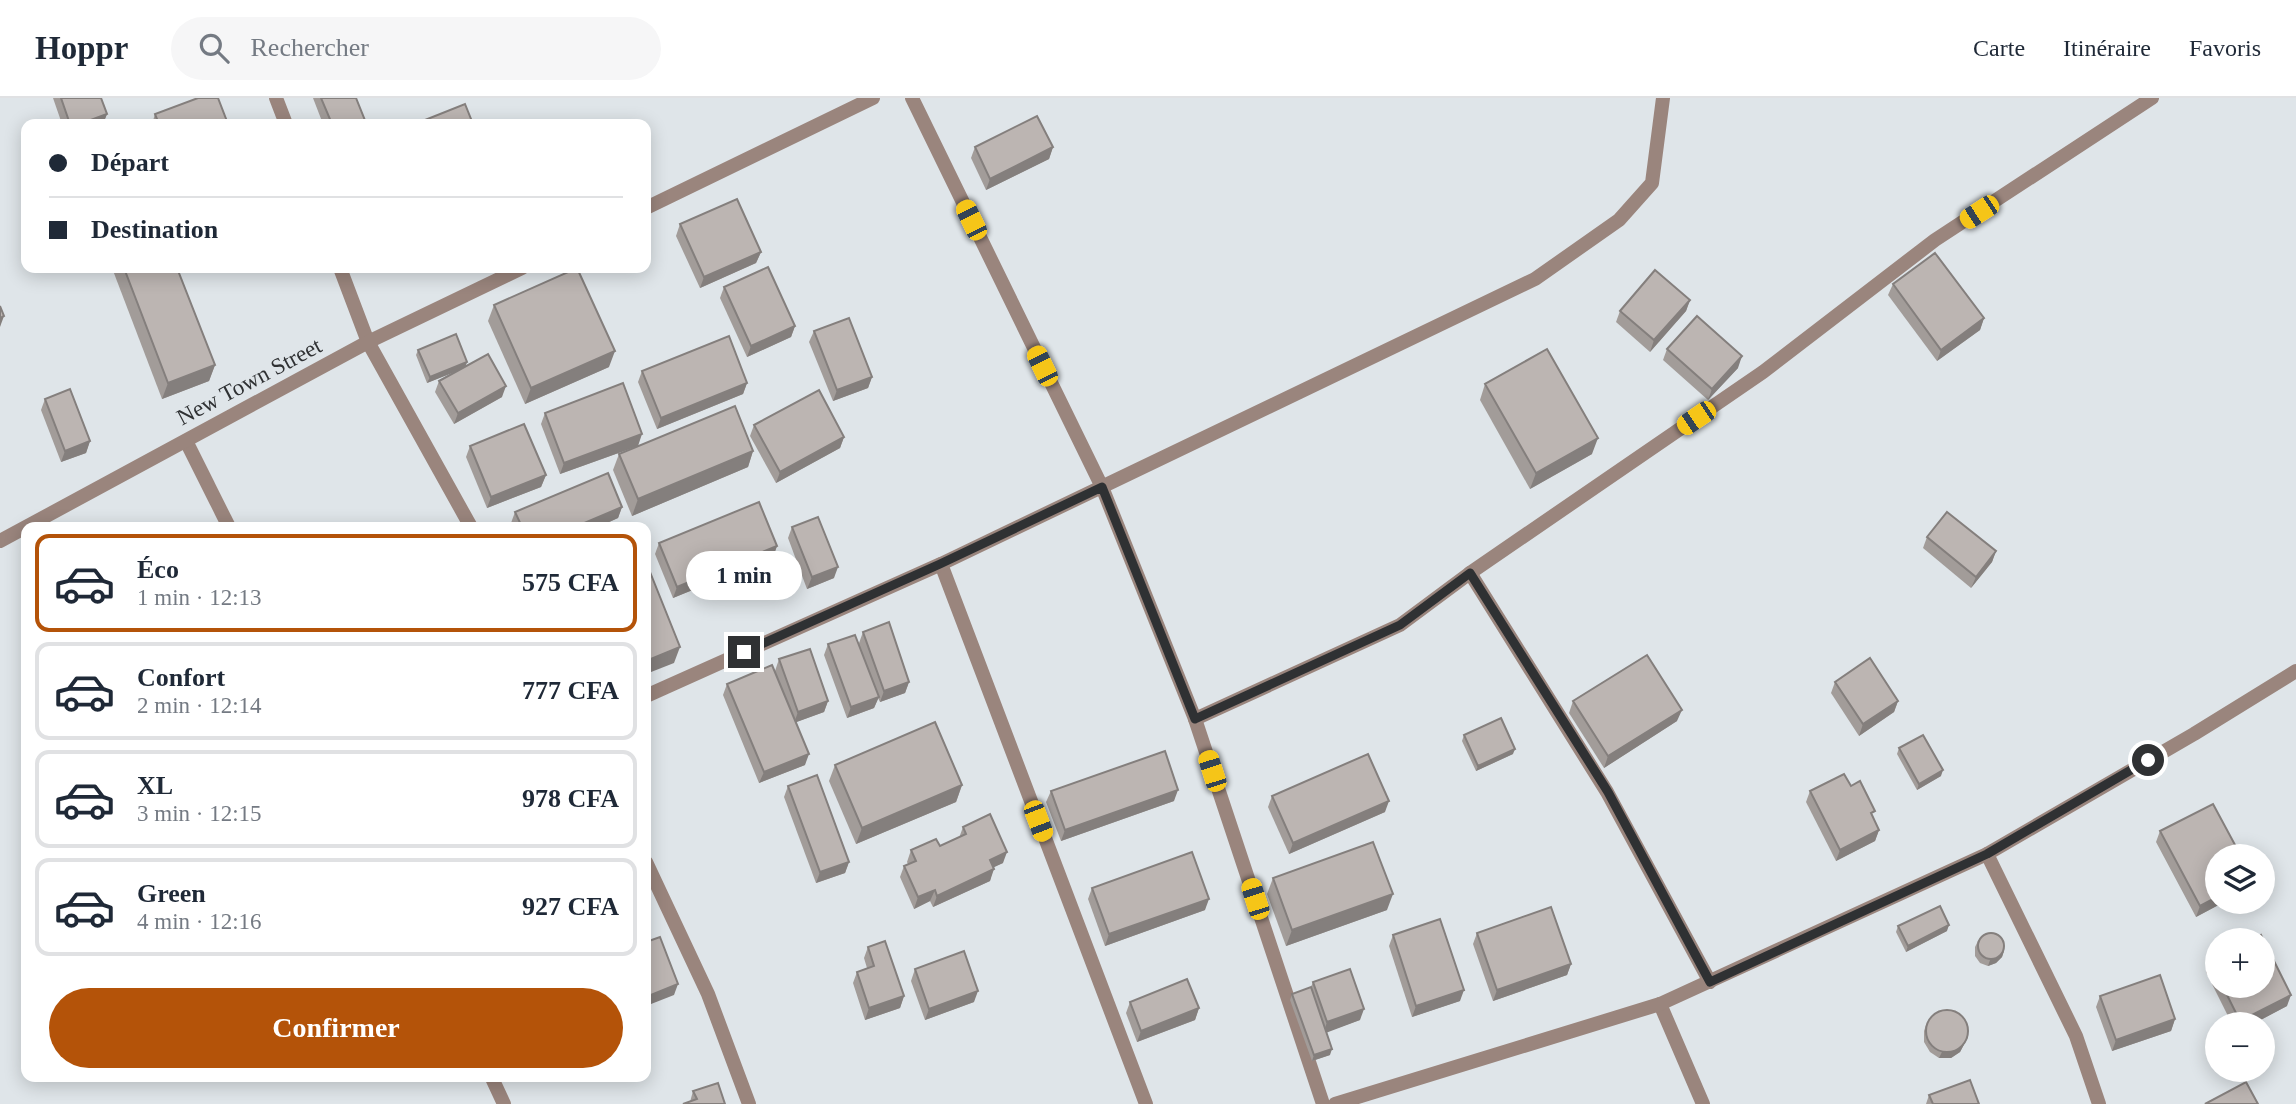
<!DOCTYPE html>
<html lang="fr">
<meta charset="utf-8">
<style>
:root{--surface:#fff;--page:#f6f6f7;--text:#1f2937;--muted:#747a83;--line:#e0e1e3;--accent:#b45309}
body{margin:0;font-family:"Times New Roman",serif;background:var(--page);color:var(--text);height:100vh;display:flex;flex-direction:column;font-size:26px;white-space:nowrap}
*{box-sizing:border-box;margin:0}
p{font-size:23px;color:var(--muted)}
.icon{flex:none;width:38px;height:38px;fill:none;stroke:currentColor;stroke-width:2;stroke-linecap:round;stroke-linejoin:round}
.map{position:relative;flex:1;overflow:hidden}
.sheet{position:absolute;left:21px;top:424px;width:630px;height:560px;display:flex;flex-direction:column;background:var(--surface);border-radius:14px;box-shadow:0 4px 18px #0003}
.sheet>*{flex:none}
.hud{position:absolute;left:21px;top:21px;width:630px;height:154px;border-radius:14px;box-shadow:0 4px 18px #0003;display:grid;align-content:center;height:154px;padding:0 28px;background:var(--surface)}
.buttons{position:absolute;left:2205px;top:746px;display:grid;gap:14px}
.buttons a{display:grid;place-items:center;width:70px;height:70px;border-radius:50%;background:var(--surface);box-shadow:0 4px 18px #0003;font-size:35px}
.end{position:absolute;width:32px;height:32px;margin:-16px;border:9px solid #2f3133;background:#fff;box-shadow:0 0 0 4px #fff}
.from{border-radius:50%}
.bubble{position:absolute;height:49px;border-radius:24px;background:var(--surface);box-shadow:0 4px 18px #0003;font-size:23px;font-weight:800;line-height:49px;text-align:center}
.car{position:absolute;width:21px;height:42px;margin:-21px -10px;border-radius:9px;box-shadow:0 0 5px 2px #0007;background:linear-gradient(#f5c518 24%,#345 0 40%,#f5c518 0 76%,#345 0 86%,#f5c518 0)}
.hud b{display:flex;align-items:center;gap:24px;height:66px;font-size:26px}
.hud b+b{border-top:2px solid var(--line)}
.hud i{width:18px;height:18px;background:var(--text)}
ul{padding:12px 0 0;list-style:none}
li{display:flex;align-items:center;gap:21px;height:98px;margin:0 14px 10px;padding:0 14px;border:4px solid var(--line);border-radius:14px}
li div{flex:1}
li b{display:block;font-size:26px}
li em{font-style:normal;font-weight:800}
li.on{border-color:var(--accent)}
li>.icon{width:63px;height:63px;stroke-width:1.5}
.primary-button{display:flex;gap:14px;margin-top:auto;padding:14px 28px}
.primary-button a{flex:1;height:80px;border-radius:42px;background:var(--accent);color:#fff;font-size:28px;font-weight:800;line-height:80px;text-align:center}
header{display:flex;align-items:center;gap:42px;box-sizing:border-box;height:98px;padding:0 35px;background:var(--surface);border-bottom:2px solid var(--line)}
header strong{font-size:33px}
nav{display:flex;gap:38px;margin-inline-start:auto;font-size:24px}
.search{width:490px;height:63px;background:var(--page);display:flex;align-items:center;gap:18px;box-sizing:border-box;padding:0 24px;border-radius:38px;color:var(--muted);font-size:26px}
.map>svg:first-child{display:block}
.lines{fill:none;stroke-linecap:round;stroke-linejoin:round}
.street{stroke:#9a857d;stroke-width:14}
.wall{fill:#a29c99}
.shaded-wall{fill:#847f7d}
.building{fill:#bcb5b2;stroke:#847f7d;stroke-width:2}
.route{stroke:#2f3133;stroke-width:9}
.labels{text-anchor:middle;stroke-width:7;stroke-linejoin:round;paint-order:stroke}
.street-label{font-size:23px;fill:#2f3133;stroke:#dfe5e9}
</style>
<header>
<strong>Hoppr</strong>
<div class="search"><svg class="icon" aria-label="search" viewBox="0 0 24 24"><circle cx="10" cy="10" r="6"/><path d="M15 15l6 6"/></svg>Rechercher</div>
<nav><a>Carte</a><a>Itinéraire</a><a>Favoris</a></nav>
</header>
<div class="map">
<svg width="2296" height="1006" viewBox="0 0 2296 1006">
<rect width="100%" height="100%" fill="#dfe5e9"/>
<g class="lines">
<g class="street">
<polyline points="276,0 286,26"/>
<polyline points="912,0 1102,389 1195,621 1323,1006"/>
<polyline points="646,110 873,0"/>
<polyline points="340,170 368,244 471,429"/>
<polyline points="186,343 229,429"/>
<polyline points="0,443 368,244 522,170"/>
<polyline points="941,466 1146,1006"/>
<polyline points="1470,475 1607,694 1710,884"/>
<polyline points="646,598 941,466 1535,181 1619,122 1652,85 1663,0"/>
<polyline points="1195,621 1400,527 1470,475 1763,274 1935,142 2152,0"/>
<polyline points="1987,756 2076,938 2099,1006"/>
<polyline points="646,764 708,896 749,1006"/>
<polyline points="1660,906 1703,1006"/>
<polyline points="491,978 504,1006"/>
<polyline points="1335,1006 1660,906 1987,756 2194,636 2296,573"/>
</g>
</g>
<g class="wall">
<polygon points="53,0 101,0 107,16 103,26 62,26"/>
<polygon points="313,0 356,0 366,26 323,26"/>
<polygon points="155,16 228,26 152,26"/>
<polygon points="975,49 1053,49 1049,61 986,92 971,60"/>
<polygon points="680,126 761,154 756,165 700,190 676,138"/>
<polygon points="112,170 177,170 215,267 209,283 162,301"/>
<polygon points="1893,186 1984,220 1980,232 1937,263 1888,197"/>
<polygon points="724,189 795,228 791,239 747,259 720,200"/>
<polygon points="1690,202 1686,213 1650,254 1616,224 1620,213"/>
<polygon points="494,207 609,269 525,306 488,223"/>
<polygon points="814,233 872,279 868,290 833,303 809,244"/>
<polygon points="1667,251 1738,270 1708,302 1663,262"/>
<polygon points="418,252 467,264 465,268 502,299 454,326 435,294 439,283 456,273 427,285 416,257"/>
<polygon points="642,273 747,285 743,296 657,331 638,284"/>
<polygon points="1485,286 1592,356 1530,391 1480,302"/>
<polygon points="45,301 90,343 86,355 61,364 41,312"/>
<polygon points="545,315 638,348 560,376 541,326"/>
<polygon points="754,327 844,339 840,350 776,385 750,338"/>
<polygon points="470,348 546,377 541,389 487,410 466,359"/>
<polygon points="753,353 748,369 632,418 613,372 619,356"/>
<polygon points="622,409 618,420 598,429 513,429 511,425 515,414"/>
<polygon points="792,429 834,480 807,491 788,440"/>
<polygon points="1927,439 1996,453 1992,464 1971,490 1923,450"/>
<polygon points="659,445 777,448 773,459 673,500 655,456"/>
<polygon points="863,534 909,584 905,595 880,604 878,600 874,610 847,620 824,557 828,546 859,545"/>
<polygon points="779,561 828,603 824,614 796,624 805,667 759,685 723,597 727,586 775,573"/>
<polygon points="1835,584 1898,603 1894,614 1859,638 1831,595"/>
<polygon points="1573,603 1677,623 1604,670 1569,615"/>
<polygon points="1464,637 1513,656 1476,673 1462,643"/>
<polygon points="1899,650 1941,678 1917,692 1897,656"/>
<polygon points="835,667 962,687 956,704 856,746 829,683"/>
<polygon points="788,688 849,764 845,775 816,785 784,699"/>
<polygon points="1851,688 1873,719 1879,732 1875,743 1836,763 1806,704 1810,693"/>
<polygon points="1051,693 1174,703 1061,743 1046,704"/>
<polygon points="1272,698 1385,714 1289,756 1268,709"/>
<polygon points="963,729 1003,765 993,769 990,783 933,809 930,803 914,811 900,779 904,768 908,766 907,764 911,752 940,748 959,740"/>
<polygon points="2160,733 2217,803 2226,803 2196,819 2156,744"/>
<polygon points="1273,780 1387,812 1286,848 1267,796"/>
<polygon points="1092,790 1205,812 1105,848 1088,801"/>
<polygon points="1898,828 1947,833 1906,854 1896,834"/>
<polygon points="1477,835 1571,866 1567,877 1493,903 1473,846"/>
<polygon points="1393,837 1460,903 1412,919 1389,848"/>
<polygon points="1978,843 2004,853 2002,859 1996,865 1988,868 1980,865 1975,858 1975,849"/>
<polygon points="868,849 904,898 900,910 865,922 853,885 857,874 867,870 864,860"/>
<polygon points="2217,859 2217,887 2263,887 2287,908 2253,926 2232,926 2206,874 2210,863"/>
<polygon points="915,871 974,904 925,922 911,883"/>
<polygon points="1313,884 1360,922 1326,934 1330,957 1312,963 1290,902 1292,896 1311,889"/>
<polygon points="2100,898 2175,921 2171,933 2112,953 2096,909"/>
<polygon points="1130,904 1199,910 1195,922 1137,944 1126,915"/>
<polygon points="1926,927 1968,939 1960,954 1951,960 1939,960 1930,954 1924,944 1924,933"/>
<polygon points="693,993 725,1006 690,1004"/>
<polygon points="1929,997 1979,1006 1926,1006"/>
</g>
<g class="shaded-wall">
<polygon points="107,16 103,26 80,26"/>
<polygon points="1053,49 1049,61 986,92 990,81"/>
<polygon points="761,154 756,165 700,190 704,179"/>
<polygon points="1690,202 1686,213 1650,254 1654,242"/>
<polygon points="4,218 0,229 0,220"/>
<polygon points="1984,220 1980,232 1937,263 1941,252"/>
<polygon points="795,228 791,239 747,259 751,248"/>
<polygon points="615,253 609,269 525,306 531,290"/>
<polygon points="1742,258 1738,270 1708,302 1712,291"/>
<polygon points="467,264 465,270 427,285 430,279"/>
<polygon points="215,267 209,283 162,301 168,285"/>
<polygon points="872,279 868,290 833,303 837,292"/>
<polygon points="747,285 743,296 657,331 661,320"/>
<polygon points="506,288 502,299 454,326 458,315"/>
<polygon points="642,336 638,348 560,376 564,365"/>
<polygon points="844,339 840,350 776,385 780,374"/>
<polygon points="1598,340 1592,356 1530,391 1536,375"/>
<polygon points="90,343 86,355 61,364 65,353"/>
<polygon points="753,353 748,369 632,418 638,401"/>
<polygon points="546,377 541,389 487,410 491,399"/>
<polygon points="622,409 618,420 598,429 575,429"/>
<polygon points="777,448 773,459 673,500 677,489"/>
<polygon points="1996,453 1992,464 1971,490 1976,479"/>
<polygon points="838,469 834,480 807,491 812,479"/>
<polygon points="680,549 674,565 646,576 646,563"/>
<polygon points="909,584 905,595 880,604 884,593"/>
<polygon points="879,599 874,610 847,620 851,609"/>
<polygon points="828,603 824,614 794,625 798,614"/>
<polygon points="1898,603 1894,614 1859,638 1863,626"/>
<polygon points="1682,612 1677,623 1604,670 1608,658"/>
<polygon points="1515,651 1513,656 1476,673 1478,668"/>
<polygon points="809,656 805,667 759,685 764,674"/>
<polygon points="1943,672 1941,678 1917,692 1919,686"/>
<polygon points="962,687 956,704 856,746 862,730"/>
<polygon points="1178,692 1174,703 1061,743 1065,732"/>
<polygon points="1389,703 1385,714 1289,756 1293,745"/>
<polygon points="1879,732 1875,743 1836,763 1840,752"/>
<polygon points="1007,754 1003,765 986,773 990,762"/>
<polygon points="849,764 845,775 816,785 820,774"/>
<polygon points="994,771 990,783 933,809 937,798"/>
<polygon points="935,792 930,803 914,811 918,799"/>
<polygon points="1393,796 1387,812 1286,848 1292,832"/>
<polygon points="2217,799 2217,803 2226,803 2196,819 2200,808"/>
<polygon points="1209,801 1205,812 1105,848 1109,836"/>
<polygon points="1949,827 1947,833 1906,854 1908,848"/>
<polygon points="2004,853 2002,859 1996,865 1988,868 1990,862"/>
<polygon points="1571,866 1567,877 1493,903 1497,892"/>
<polygon points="678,886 674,897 646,908 646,899"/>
<polygon points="1464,892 1460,903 1412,919 1416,908"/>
<polygon points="978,893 974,904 925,922 929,911"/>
<polygon points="2291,897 2287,908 2253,926 2239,926 2240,923"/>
<polygon points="904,898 900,910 865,922 869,910"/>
<polygon points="1199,910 1195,922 1137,944 1141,933"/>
<polygon points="1364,911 1360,922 1323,936 1327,924"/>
<polygon points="2175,921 2171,933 2112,953 2116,942"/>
<polygon points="1968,939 1960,954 1951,960 1939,960 1942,954"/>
<polygon points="1332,951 1330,957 1312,963 1314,957"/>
</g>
<g class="building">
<polygon points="61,0 101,0 107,16 80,26 70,26"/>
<polygon points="198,0 218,0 228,26 159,26 155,16"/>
<polygon points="321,0 356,0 366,25 363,26 332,26"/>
<polygon points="465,6 473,26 415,26"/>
<polygon points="1037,18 1053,49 990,81 975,49"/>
<polygon points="737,101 761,154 704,179 680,126"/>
<polygon points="1935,155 1984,220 1941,252 1893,186"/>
<polygon points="768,169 795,228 751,248 724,189"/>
<polygon points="124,170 177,170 215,267 168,285"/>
<polygon points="577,170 615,253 531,290 494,207"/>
<polygon points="1655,172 1690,202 1654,242 1620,213"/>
<polygon points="0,208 4,218 0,220"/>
<polygon points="1697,218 1742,258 1712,291 1667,251"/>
<polygon points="849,220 872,279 837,292 814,233"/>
<polygon points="456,236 467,264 430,279 418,252"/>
<polygon points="729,238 747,285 661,320 642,273"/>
<polygon points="1547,251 1598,340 1536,375 1485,286"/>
<polygon points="488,256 506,288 458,315 439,283"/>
<polygon points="623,285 642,336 564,365 545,315"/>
<polygon points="70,291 90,343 65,353 45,301"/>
<polygon points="819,292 844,339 780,374 754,327"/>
<polygon points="735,308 753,353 638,401 619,356"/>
<polygon points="524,326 546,377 491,399 470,348"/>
<polygon points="608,375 622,409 575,429 522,429 515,414"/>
<polygon points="759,404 777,448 677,489 659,445"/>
<polygon points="1947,414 1996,453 1976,479 1927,439"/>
<polygon points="818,419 838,469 812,479 792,429"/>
<polygon points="646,464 680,549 646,563"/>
<polygon points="889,524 909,584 884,593 863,534"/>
<polygon points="855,537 879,599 851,609 828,546"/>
<polygon points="810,551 828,603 798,614 779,561"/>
<polygon points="1647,557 1682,612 1608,658 1573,603"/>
<polygon points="1870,560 1898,603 1863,626 1835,584"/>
<polygon points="772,567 809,656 764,674 727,586"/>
<polygon points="1501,620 1515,651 1478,668 1464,637"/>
<polygon points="935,624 962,687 862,730 835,667"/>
<polygon points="1923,637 1943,672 1919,686 1899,650"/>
<polygon points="1165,653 1178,692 1065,732 1051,693"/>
<polygon points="1368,656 1389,703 1293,745 1272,698"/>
<polygon points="1844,676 1851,688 1860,683 1875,713 1871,715 1879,732 1840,752 1810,693"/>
<polygon points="817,677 849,764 820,774 788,688"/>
<polygon points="2213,706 2241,758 2217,758 2217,799 2200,808 2160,733"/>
<polygon points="990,716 1007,754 990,762 994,771 937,798 935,792 918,799 904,768 916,763 911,752 936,741 940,748 966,736 963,729"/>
<polygon points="1373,744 1393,796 1292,832 1273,780"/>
<polygon points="1192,754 1209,801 1109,836 1092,790"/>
<polygon points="1940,808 1949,827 1908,848 1898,828"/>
<polygon points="1551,809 1571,866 1497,892 1477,835"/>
<polygon points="1440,821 1464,892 1416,908 1393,837"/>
<circle cx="1991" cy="848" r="13"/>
<polygon points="2261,837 2291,897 2240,923 2222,887 2263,887 2263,842 2252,842"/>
<polygon points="660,839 678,886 646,899 646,844"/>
<polygon points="885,843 904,898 869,910 857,874 874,868 868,849"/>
<polygon points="964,853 978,893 929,911 915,871"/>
<polygon points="2217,859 2217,877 2210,863"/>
<polygon points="1350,871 1364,911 1327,924 1313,884"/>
<polygon points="2160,877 2175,921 2116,942 2100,898"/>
<polygon points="1187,881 1199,910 1141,933 1130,904"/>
<polygon points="1311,889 1332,951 1314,957 1292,896"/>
<circle cx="1947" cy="933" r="21"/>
<polygon points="1970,982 1979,1006 1933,1006 1929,997"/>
<polygon points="2246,984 2258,1006 2205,1006"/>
<polygon points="718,985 725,1006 683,1006 697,1001 693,993"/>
</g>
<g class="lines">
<polyline class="route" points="744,554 940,466 1102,389 1195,621 1400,527 1470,475 1608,694 1710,884 1987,756 2148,662"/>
</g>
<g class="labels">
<g class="street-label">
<text transform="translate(249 283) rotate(-28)" y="8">New Town Street</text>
</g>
</g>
</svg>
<div class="buttons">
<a><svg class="icon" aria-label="layers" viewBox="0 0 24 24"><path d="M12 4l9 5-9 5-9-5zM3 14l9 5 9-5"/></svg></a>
<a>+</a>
<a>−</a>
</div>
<i class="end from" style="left:2148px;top:662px"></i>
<i class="end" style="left:744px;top:554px"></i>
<div class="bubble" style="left:686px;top:453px;width:116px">1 min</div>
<i class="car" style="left:1979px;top:114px;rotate:237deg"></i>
<i class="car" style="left:971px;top:122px;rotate:334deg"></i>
<i class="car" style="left:1042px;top:268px;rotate:334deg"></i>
<i class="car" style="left:1696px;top:320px;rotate:236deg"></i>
<i class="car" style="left:1212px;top:673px;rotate:342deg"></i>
<i class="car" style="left:1038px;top:723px;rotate:159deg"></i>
<i class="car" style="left:1255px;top:801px;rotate:342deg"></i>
<div class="hud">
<b><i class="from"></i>Départ</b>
<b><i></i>Destination</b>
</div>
<section class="sheet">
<ul>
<li class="on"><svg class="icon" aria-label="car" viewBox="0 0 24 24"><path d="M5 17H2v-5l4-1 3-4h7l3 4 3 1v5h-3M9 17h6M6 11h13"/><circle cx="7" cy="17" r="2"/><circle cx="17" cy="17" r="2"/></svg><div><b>Éco</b><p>1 min · 12:13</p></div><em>575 CFA</em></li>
<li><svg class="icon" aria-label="car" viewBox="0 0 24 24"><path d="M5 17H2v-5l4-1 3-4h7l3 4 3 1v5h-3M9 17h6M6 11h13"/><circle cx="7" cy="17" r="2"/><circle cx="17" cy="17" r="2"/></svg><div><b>Confort</b><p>2 min · 12:14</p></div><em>777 CFA</em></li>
<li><svg class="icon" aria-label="car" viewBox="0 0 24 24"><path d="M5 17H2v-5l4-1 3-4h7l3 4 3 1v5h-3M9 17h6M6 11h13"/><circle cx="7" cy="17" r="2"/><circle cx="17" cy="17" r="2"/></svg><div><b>XL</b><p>3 min · 12:15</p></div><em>978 CFA</em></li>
<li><svg class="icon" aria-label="car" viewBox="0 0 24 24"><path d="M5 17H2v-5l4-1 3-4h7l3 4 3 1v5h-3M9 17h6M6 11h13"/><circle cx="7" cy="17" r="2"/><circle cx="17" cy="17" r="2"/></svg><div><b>Green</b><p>4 min · 12:16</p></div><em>927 CFA</em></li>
</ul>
<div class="primary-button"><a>Confirmer</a></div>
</section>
</div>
